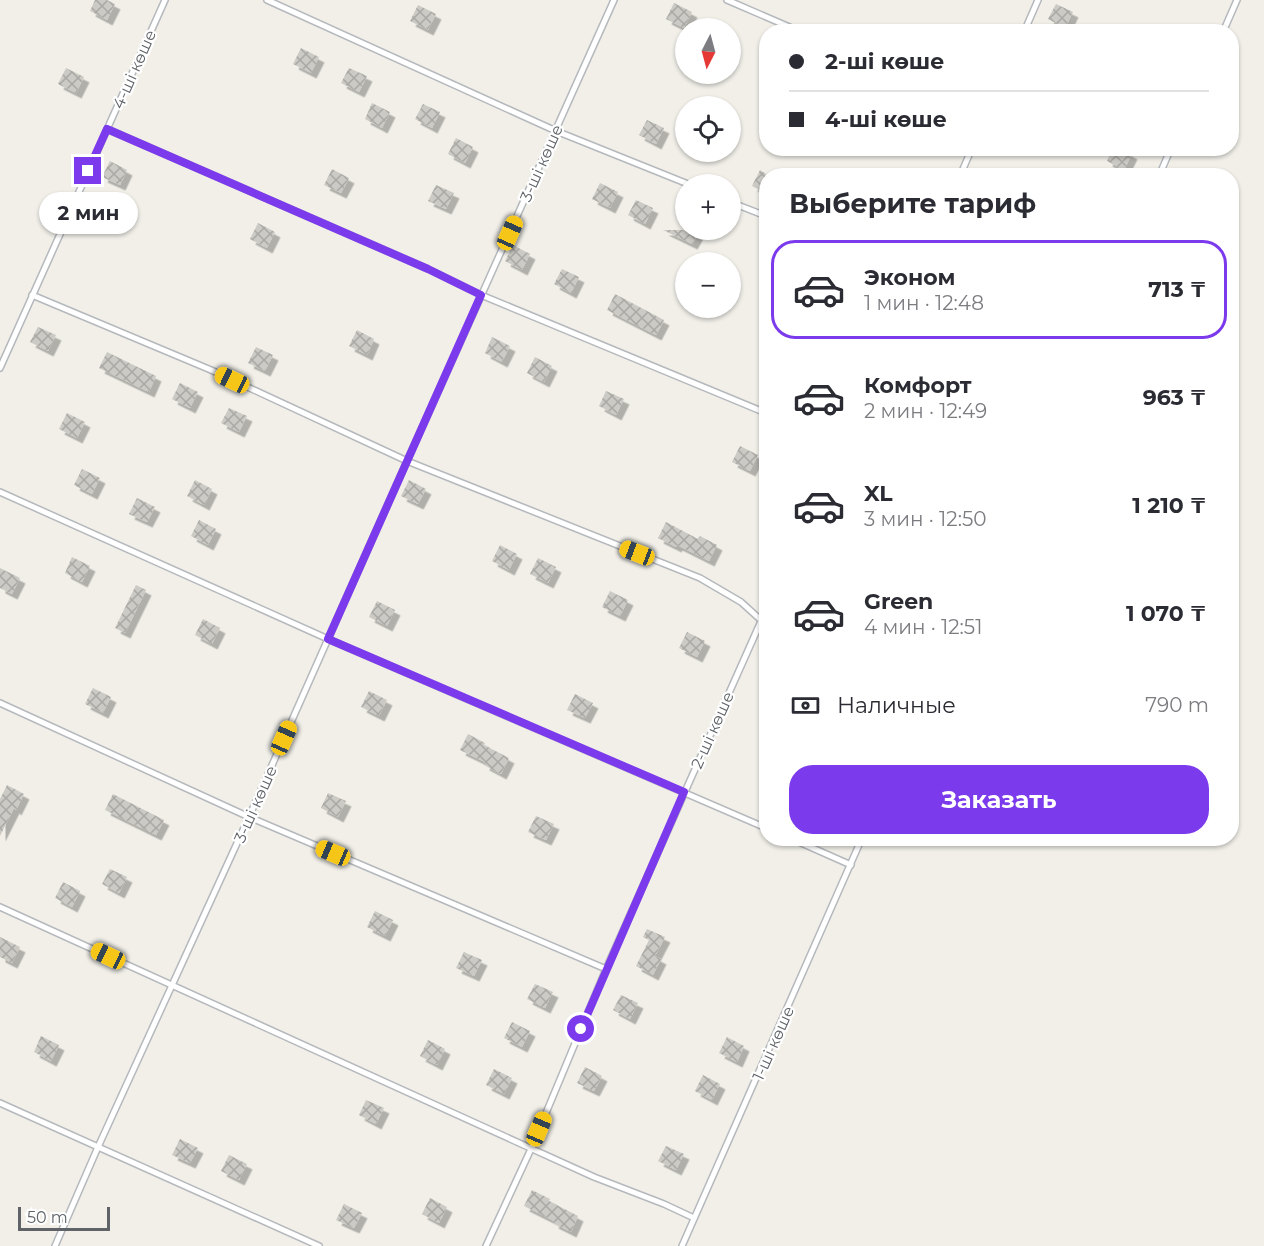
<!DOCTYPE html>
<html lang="ru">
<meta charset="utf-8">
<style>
:root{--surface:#fff;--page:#f7f7f7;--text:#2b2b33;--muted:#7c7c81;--line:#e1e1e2;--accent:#7c3aed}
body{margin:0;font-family:Montserrat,sans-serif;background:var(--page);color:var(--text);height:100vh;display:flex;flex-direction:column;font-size:22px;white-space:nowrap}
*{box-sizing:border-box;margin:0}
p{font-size:20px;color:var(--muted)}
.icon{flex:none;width:33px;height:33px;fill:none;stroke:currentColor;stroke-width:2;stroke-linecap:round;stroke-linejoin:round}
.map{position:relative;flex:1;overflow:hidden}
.drawer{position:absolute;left:759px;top:168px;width:480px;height:678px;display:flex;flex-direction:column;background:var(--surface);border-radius:24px;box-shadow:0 2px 4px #0004}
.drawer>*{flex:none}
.guide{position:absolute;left:759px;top:24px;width:480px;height:132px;border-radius:24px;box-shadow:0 2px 4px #0004;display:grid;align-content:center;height:132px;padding:0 30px;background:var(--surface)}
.needle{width:39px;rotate:186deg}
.buttons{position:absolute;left:675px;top:18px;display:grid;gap:12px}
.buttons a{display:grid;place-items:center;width:66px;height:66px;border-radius:50%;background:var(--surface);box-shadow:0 2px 4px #0004;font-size:30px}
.scale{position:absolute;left:18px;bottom:15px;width:92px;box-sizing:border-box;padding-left:6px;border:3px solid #5f6368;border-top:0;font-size:16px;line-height:21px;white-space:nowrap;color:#5f6368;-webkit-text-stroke:4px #fff;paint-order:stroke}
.end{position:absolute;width:27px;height:27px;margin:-14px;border:8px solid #7c3aed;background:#fff;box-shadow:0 0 0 3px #fff}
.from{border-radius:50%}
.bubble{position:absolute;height:42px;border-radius:21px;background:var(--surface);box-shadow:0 2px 4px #0004;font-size:20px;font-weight:700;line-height:42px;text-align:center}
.car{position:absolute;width:18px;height:36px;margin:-18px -9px;border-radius:8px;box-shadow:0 0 4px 2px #0007;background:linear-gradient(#f5c518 24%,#345 0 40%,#f5c518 0 76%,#345 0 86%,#f5c518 0)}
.guide b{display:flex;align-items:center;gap:21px;height:57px;font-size:22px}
.guide b+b{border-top:2px solid var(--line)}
.guide i{width:15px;height:15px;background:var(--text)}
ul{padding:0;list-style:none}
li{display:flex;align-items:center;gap:18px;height:99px;margin:0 12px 9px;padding:0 18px;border:3px solid transparent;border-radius:24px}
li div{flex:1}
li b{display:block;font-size:22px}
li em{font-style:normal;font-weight:700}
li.current{border-color:var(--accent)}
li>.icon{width:54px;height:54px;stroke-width:1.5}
h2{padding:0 30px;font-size:27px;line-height:72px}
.pay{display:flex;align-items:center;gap:15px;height:66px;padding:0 30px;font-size:22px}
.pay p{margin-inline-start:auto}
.primary-button{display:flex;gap:12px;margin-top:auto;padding:12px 30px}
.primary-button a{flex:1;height:69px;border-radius:24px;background:var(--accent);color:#fff;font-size:24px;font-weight:700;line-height:69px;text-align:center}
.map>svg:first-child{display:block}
.building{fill:url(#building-cross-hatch);filter:url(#shadow)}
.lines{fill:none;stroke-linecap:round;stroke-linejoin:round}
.service-casing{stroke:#b5b8bc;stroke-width:8}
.service{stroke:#fff;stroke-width:5}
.route{stroke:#7c3aed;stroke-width:8}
.labels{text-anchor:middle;stroke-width:4.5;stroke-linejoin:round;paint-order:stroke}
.street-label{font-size:16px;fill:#5f6368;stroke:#fff}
</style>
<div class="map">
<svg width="1264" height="1246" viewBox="0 0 1264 1246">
<defs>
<pattern id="building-cross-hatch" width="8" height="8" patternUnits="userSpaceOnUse" patternTransform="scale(1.5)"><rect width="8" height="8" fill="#cccac5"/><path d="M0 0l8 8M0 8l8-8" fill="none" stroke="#a9a8a4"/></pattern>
<filter id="shadow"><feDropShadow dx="5.5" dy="5.5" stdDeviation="0" flood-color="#0004"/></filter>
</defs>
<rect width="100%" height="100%" fill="#f1efe8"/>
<g class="building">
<polygon points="95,0 107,0 115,4 107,20 90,11"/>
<polygon points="674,3 692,12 684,28 666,19"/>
<polygon points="1056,4 1073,12 1065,28 1048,19"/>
<polygon points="418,5 436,14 428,30 410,21"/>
<polygon points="301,48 319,57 311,73 293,64"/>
<polygon points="66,68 84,77 76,93 58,84"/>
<polygon points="349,68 367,76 359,92 341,83"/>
<polygon points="372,103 390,112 382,128 365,119"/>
<polygon points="423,104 440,112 432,128 415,119"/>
<polygon points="647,120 664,128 656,144 639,135"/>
<polygon points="456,138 473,147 465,163 448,154"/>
<polygon points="1113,148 1121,148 1132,154 1124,170 1107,161"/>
<polygon points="110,161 127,170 120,185 102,177"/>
<polygon points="332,169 349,178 341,193 324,185"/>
<polygon points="760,170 766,174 766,193 752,186"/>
<polygon points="600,183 618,192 610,208 592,199"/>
<polygon points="436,185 454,193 446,209 428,201"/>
<polygon points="636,200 653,208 645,224 628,215"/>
<polygon points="258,223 275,232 267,248 250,239"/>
<polygon points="663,230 700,230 692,244"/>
<polygon points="513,245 530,254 522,270 505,261"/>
<polygon points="562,269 579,277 571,293 554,284"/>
<polygon points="615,294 664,320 656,335 607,310"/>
<polygon points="38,327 56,335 48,351 30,342"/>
<polygon points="357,330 374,339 367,355 349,346"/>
<polygon points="492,337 510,346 502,362 485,353"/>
<polygon points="256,347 273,355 265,371 248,363"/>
<polygon points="107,352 156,376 149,392 99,368"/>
<polygon points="535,357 552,366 544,382 527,373"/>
<polygon points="180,383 198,392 190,408 172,399"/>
<polygon points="606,391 624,399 616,415 599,406"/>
<polygon points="229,408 247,416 239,432 221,423"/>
<polygon points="67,413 85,422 77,438 59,429"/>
<polygon points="740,446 758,455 750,471 732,462"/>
<polygon points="82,469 100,478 92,494 74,485"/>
<polygon points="195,480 212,489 204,505 187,496"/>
<polygon points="409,480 426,489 418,504 401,496"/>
<polygon points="137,498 155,507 147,522 129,514"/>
<polygon points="199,520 216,529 208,545 191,536"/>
<polygon points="666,522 698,539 700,536 717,545 709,561 677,545 676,547 658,538"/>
<polygon points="500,545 517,554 509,570 492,561"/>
<polygon points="72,557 90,566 82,582 65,573"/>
<polygon points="538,558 556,567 548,583 530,574"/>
<polygon points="0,568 20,578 12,594 0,588"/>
<polygon points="136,585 146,590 125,633 115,628"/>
<polygon points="610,591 628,600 620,616 602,607"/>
<polygon points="377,601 395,610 387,626 369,617"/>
<polygon points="203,619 220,628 212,644 195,635"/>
<polygon points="687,632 705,641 697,657 679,648"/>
<polygon points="93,688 111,697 103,713 85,704"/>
<polygon points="369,691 387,700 379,716 361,707"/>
<polygon points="575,694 593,703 585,718 567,710"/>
<polygon points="468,734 485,743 484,745 509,758 501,774 484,765 485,762 460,750"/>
<polygon points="7,785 24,794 16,810 14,808 0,836 0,799"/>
<polygon points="328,793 346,801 338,817 321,808"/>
<polygon points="113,794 164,820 156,835 105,810"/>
<polygon points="536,816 554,824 546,840 528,832"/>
<polygon points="110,869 127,877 119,893 102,884"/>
<polygon points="63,882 80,891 72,907 55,898"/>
<polygon points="375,911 393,920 385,936 367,927"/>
<polygon points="647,929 665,937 655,956 661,959 653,975 636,966 649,940 643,937"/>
<polygon points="0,937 20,947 12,963 0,957"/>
<polygon points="464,952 482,960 474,976 456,968"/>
<polygon points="535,984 553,992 545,1008 527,999"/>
<polygon points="621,995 638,1003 630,1019 613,1010"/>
<polygon points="512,1022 530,1031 522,1047 504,1038"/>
<polygon points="41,1036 59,1045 51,1061 34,1052"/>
<polygon points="727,1037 744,1046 737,1062 719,1053"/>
<polygon points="428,1040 445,1049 437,1065 420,1056"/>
<polygon points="585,1067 602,1076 594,1091 577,1083"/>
<polygon points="494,1069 512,1078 504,1094 486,1085"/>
<polygon points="703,1075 720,1084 712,1100 695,1091"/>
<polygon points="366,1100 384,1108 376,1124 359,1115"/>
<polygon points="180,1139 198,1148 190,1163 172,1155"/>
<polygon points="666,1146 684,1154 676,1170 658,1161"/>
<polygon points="229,1155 247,1164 239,1180 221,1171"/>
<polygon points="532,1190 550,1199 549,1201 578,1216 571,1232 553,1223 554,1221 524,1206"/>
<polygon points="430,1198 447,1207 439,1223 422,1214"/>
<polygon points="344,1204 362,1213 354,1228 336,1220"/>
</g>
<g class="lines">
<g class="service-casing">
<g id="service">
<polyline points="267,0 556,131 688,184"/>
<polyline points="727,0 801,32"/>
<polyline points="1024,32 1038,0"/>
<polyline points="1223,32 1237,0"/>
<polyline points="107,129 428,269 481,295 766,413"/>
<polyline points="960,176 972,148"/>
<polyline points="1159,176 1171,148"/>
<polyline points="730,202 766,216"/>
<polyline points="32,295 211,370 407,461 700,578 741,602 762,621"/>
<polyline points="0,368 165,0"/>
<polyline points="0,492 328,639 766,828"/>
<polyline points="0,703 249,817 606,969"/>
<polyline points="790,838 851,865"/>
<polyline points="0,907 594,1177 664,1204 694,1218"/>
<polyline points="0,1103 319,1246"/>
<polyline points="55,1246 98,1147 249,817 407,461 614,0"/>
<polyline points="486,1246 531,1149 606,969 766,610"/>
<polyline points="682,1246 862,838"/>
</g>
</g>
<use href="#service" class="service"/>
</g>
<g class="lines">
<polyline class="route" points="88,171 107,129 428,269 481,295 328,639 684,792 581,1029"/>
</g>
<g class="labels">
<g class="street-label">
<text transform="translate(134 69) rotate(-66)" y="6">4-ші көше</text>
<text transform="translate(541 163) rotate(-66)" y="6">3-ші көше</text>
<text transform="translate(712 730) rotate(-66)" y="6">2-ші көше</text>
<text transform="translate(255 804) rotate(-66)" y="6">3-ші көше</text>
<text transform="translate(773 1043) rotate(-66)" y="6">1-ші көше</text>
</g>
</g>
</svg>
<div class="buttons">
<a><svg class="needle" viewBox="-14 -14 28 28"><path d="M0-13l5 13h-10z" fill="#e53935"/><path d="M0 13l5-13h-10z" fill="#7c7c81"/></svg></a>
<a><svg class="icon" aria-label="locate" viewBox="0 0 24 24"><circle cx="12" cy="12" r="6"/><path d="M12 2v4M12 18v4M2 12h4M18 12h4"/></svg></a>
<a>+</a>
<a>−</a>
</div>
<div class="scale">50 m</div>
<i class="end from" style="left:581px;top:1029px"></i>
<i class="end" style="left:88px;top:171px"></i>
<div class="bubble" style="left:39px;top:192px;width:99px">2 мин</div>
<i class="car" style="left:510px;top:233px;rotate:24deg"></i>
<i class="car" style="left:232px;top:380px;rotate:295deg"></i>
<i class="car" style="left:637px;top:553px;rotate:291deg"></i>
<i class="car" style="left:284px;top:738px;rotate:24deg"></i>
<i class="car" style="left:333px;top:853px;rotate:293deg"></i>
<i class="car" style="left:108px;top:956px;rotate:295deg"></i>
<i class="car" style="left:539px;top:1129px;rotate:23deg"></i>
<div class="guide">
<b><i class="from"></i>2-ші көше</b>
<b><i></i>4-ші көше</b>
</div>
<section class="drawer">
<h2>Выберите тариф</h2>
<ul>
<li class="current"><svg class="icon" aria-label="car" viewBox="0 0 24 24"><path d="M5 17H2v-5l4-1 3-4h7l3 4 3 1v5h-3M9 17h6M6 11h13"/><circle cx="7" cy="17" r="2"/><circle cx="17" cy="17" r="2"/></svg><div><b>Эконом</b><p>1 мин · 12:48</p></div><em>713 ₸</em></li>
<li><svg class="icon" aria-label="car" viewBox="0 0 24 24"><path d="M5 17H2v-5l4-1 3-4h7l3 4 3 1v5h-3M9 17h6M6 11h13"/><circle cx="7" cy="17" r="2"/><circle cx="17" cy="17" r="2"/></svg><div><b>Комфорт</b><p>2 мин · 12:49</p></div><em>963 ₸</em></li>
<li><svg class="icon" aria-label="car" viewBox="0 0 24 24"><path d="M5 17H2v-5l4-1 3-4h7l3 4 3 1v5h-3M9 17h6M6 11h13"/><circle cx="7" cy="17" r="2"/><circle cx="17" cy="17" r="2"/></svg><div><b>XL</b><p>3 мин · 12:50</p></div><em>1 210 ₸</em></li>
<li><svg class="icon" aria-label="car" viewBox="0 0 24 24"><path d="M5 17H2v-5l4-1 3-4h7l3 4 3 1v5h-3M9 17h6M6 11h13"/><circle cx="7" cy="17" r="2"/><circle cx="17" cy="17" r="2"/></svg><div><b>Green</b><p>4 мин · 12:51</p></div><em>1 070 ₸</em></li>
</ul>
<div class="pay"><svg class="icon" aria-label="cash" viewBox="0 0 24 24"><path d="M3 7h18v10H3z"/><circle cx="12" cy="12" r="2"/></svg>Наличные<p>790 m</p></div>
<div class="primary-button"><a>Заказать</a></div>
</section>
</div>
